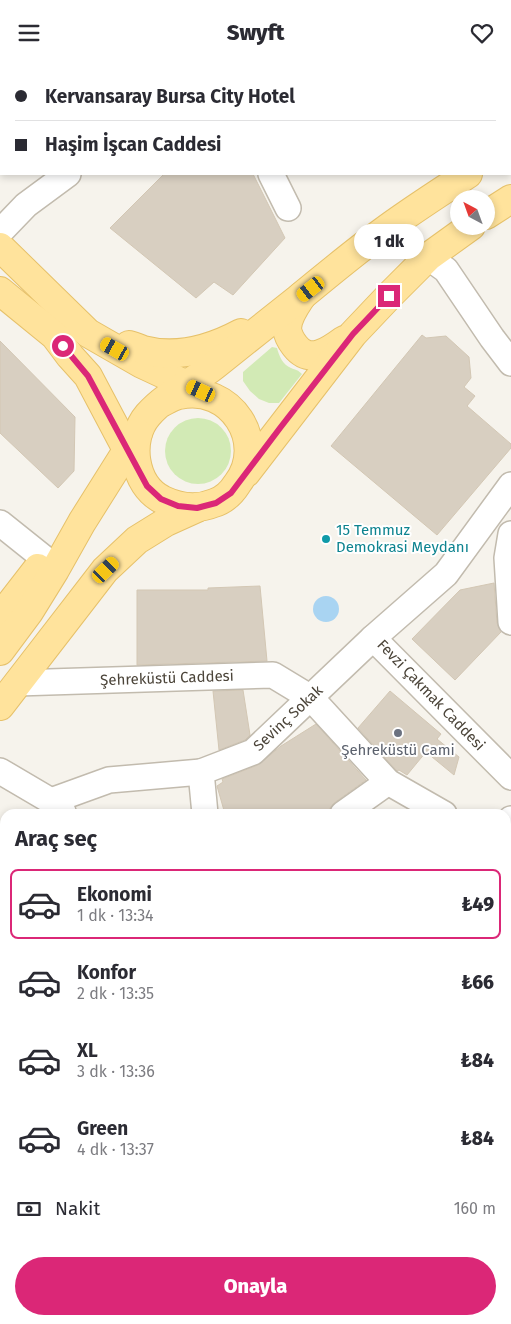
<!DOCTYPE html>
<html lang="tr">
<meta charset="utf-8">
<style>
:root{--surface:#fff;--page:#f7f7f7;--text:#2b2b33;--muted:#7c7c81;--line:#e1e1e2;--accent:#db2777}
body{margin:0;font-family:"Fira Sans",sans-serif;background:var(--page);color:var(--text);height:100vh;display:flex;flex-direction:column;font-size:19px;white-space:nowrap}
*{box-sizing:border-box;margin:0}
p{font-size:16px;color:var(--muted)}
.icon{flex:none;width:28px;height:28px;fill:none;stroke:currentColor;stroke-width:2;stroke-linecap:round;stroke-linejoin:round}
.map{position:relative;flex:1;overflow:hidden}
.side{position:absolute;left:0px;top:744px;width:511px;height:516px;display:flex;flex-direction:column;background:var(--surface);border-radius:15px 15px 0 0;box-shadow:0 2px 8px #0003}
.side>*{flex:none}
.hud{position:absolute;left:0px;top:0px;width:511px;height:110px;box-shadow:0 2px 8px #0003;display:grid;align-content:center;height:110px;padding:0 15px;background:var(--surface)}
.needle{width:32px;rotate:319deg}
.controls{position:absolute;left:450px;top:125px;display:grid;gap:10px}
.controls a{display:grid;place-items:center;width:45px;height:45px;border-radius:50%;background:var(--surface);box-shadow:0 2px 8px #0003;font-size:25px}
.end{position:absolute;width:22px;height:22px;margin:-11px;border:6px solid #db2777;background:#fff;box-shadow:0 0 0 2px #fff}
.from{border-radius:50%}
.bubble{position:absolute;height:35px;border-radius:18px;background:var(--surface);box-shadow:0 2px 8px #0003;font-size:16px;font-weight:800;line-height:35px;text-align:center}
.car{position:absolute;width:15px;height:30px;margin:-15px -8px;border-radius:6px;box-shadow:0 0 4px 1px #0007;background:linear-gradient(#f5c518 24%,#345 0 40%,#f5c518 0 76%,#345 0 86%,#f5c518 0)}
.hud b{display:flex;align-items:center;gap:18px;height:48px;font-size:19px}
.hud b+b{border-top:1px solid var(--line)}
.hud i{width:12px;height:12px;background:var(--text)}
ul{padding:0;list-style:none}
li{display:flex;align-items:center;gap:15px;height:70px;margin:0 10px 8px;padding:0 5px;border:2px solid transparent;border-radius:8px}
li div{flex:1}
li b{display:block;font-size:19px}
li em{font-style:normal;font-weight:800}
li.current{border-color:var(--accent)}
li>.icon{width:45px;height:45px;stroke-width:1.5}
h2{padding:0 15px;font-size:22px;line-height:60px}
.pay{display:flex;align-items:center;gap:12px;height:55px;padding:0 15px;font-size:19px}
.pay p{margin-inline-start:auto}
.button{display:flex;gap:10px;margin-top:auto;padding:10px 15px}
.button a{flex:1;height:58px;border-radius:30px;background:var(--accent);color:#fff;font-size:20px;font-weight:800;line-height:58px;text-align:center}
header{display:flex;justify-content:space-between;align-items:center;height:65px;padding:0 15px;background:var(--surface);font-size:22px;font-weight:800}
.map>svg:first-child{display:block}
.green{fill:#d2eab5}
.water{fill:#a9d4f2}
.building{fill:#d8cfc1;stroke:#d3c7b4}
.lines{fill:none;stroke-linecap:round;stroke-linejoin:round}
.minor-casing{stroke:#c2bbae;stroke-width:28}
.major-casing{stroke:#e6c16a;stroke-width:30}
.minor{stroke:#fff;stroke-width:25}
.major{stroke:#ffe39c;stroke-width:28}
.tram{stroke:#9a9a9a;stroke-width:1}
.route{stroke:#db2777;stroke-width:6}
.culture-dot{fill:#0f9aa8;stroke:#fff;stroke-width:2}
.worship-dot{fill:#6b7280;stroke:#fff;stroke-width:2}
.labels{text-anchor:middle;stroke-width:4;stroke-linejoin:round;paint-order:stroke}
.culture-label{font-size:15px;fill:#0d838f;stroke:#fff;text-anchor:start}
.street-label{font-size:15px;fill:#4b4439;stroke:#fff}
.worship-label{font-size:15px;fill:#5b616d;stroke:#fff}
</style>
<header><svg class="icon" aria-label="menu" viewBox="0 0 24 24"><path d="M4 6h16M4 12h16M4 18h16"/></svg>Swyft<svg class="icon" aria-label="heart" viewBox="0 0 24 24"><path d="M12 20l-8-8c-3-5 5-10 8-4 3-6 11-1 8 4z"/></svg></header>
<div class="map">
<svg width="511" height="1259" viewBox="0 0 511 1259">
<rect width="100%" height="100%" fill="#f6f3ec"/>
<g class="green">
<path d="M272 282 277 283C279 291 283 300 291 303 296 305 298 305 302 309L279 338H269L259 334 250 326 243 316V307Z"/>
<circle cx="198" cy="386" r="33"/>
<polygon points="0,1136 5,1139 5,1255 50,1255 48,1259 0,1259"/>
</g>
<circle class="water" cx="326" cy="544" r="13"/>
<g class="building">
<polygon points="164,109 253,109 285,173 233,230 214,217 196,233 110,163"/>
<polygon points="422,270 426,273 446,271 469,292 471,313 464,322 475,331 467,341 511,379 511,383 437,470 331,381"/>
<polygon points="0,276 75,352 74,406 58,423 0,368"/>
<polygon points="494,518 497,558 501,567 455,615 412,574 460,525"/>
<polygon points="260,521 267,596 137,600 137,525 208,525 208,523"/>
<polygon points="243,625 250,670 245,675 219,685 213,626"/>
<polygon points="390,626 441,669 437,674 459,692 454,710 426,687 407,710 399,705 397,706 358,663"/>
<polygon points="316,659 366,715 334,738 330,743 329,749 225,749 217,721 223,717 222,714 258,700 281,681"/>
</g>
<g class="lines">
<g class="minor-casing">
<g id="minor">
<polyline points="207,0 208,1"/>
<polyline points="443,1 444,0"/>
<polyline points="271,109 288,143"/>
<polyline points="0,167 26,140 68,109"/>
<polyline points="428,192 446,205 492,273 511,298"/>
<polyline points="511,420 446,509 373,573 511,712"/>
<polyline points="0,458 45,494"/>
<polyline points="511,469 507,493 511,557"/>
<polyline points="17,618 273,610 311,633 388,717 444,749"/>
<polyline points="0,706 51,736 63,747"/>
<polyline points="51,736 109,715 201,707"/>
<polyline points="205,749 201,707 253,687 373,573"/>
<polyline points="343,749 388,717"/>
<polyline points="506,775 511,754"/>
<polyline points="506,792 511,814"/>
<polyline points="506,936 511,932"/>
<polyline points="506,1152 511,1161"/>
</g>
</g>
<g class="major-casing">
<g id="major">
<polyline points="510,85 511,84"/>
<polyline points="486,150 511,134"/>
<polyline points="0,182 88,268 142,299 202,327"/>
<polyline points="0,226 55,271 70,291 88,311 134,398"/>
<path d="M302 231C296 240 287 252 287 264 288 271 291 276 295 281 310 300 329 286 344 275"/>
<path d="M129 280C134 281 138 283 143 285 177 294 211 284 241 268"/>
<path d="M161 338C167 335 173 331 179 330 230 318 269 377 237 419 232 427 224 435 214 438 197 445 180 443 163 435 133 420 127 374 148 350 166 329 194 317 215 300 243 278 270 256 298 234 325 212 352 189 381 168 409 147 439 128 468 109"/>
<polyline points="246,408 353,269 389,231 428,192 471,161"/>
<polyline points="0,552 38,503"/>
<polyline points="0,586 29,547 55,505 82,457 138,368"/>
<polyline points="0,641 105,505 137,475 166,457 197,443"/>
<polyline points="0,1002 5,1004"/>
<polyline points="0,1034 5,1036"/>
<polyline points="391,1255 394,1259"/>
</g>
</g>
<use href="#minor" class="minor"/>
<use href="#major" class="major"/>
<g class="tram">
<polyline points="0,1017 5,1019"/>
<polyline points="371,1255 375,1259"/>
</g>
</g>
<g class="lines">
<polyline class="route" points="63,281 88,311 147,421 161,434 178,441 197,443 216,438 231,428 280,363 353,269 389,231"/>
</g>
<circle class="culture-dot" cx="326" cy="474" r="5"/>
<circle class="worship-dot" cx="398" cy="668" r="5"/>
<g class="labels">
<g class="culture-label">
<text x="336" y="470">15 Temmuz<tspan x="336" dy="17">Demokrasi Meydanı</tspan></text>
</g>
<g class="street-label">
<text transform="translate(167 613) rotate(-2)" y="5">Şehreküstü Caddesi</text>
<text transform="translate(431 630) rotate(46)" y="5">Fevzi Çakmak Caddesi</text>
<text transform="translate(288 653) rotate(-43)" y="5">Sevinç Sokak</text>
</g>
<g class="worship-label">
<text x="398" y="690">Şehreküstü Cami</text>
</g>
</g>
</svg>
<div class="controls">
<a><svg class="needle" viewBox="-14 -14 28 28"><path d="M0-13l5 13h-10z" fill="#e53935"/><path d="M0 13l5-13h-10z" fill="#7c7c81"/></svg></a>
</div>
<i class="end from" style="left:63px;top:281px"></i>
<i class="end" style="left:389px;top:231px"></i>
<div class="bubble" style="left:354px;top:159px;width:70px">1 dk</div>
<i class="car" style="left:311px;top:224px;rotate:232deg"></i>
<i class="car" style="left:115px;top:284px;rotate:299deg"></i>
<i class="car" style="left:201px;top:326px;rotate:295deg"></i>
<i class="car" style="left:106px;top:505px;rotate:46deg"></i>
<div class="hud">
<b><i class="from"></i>Kervansaray Bursa City Hotel</b>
<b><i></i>Haşim İşcan Caddesi</b>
</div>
<section class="side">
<h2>Araç seç</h2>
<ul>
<li class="current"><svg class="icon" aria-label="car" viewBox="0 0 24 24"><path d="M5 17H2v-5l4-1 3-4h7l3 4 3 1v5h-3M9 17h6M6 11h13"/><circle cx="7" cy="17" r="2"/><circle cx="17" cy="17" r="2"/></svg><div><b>Ekonomi</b><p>1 dk · 13:34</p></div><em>₺49</em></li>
<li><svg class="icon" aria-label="car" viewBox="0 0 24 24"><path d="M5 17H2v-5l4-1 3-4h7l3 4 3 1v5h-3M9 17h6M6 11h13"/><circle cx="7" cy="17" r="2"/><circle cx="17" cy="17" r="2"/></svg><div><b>Konfor</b><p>2 dk · 13:35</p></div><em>₺66</em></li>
<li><svg class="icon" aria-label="car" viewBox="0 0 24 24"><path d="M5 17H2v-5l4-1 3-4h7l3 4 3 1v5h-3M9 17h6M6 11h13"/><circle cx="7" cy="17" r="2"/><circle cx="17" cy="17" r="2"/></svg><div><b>XL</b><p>3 dk · 13:36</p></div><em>₺84</em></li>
<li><svg class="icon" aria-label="car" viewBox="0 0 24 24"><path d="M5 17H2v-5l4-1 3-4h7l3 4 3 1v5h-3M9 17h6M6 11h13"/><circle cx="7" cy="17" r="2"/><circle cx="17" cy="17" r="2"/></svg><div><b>Green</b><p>4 dk · 13:37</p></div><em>₺84</em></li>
</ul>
<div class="pay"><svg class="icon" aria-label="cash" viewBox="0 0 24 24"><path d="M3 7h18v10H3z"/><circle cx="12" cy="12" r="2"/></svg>Nakit<p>160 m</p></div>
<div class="button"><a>Onayla</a></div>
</section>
</div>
